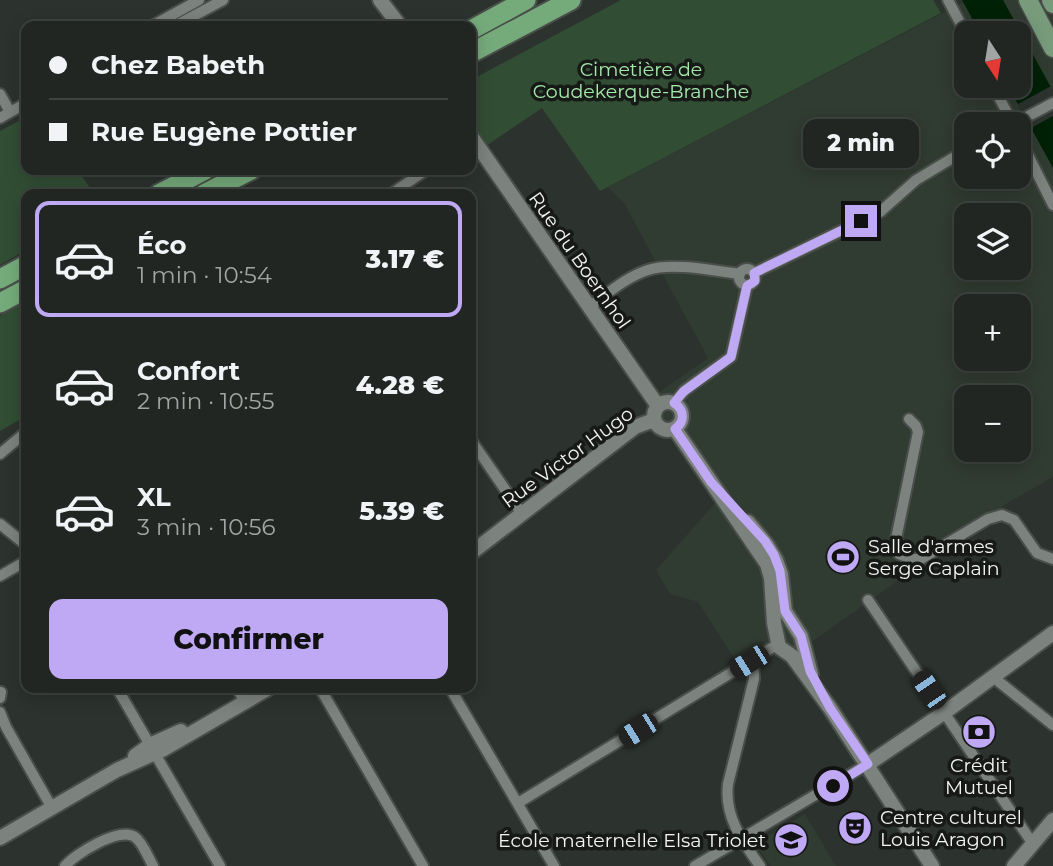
<!DOCTYPE html>
<html lang="fr">
<meta charset="utf-8">
<style>
:root{--surface:#212622;--page:#2d322f;--text:#f1f3f6;--muted:#a2a5a5;--line:#3e4340;--accent:#bfa9f4}
body{margin:0;font-family:Montserrat,sans-serif;background:var(--page);color:var(--text);height:100vh;display:flex;flex-direction:column;font-size:26px;white-space:nowrap}
*{box-sizing:border-box;margin:0}
p{font-size:23px;color:var(--muted)}
.icon{flex:none;width:38px;height:38px;fill:none;stroke:currentColor;stroke-width:2;stroke-linecap:round;stroke-linejoin:round}
.map{position:relative;flex:1;overflow:hidden}
.details{position:absolute;left:21px;top:189px;width:455px;height:504px;display:flex;flex-direction:column;background:var(--surface);border-radius:14px;box-shadow:0 4px 18px #0003,0 0 0 2px var(--line)}
.details>*{flex:none}
.banner{position:absolute;left:21px;top:21px;width:455px;height:154px;border-radius:14px;box-shadow:0 4px 18px #0003,0 0 0 2px var(--line);display:grid;align-content:center;height:154px;padding:0 28px;background:var(--surface)}
.needle{width:46px;rotate:168deg}
.tools{position:absolute;left:954px;top:21px;display:grid;gap:14px}
.tools a{display:grid;place-items:center;width:77px;height:77px;border-radius:14px;background:var(--surface);box-shadow:0 4px 18px #0003,0 0 0 2px var(--line);font-size:35px}
.end{position:absolute;width:32px;height:32px;margin:-16px;border:9px solid #bfa9f4;background:#111;box-shadow:0 0 0 4px #111}
.from{border-radius:50%}
.bubble{position:absolute;height:49px;border-radius:14px;background:var(--surface);box-shadow:0 4px 18px #0003,0 0 0 2px var(--line);font-size:23px;font-weight:800;line-height:49px;text-align:center}
.car{position:absolute;width:21px;height:42px;margin:-21px -10px;border-radius:9px;box-shadow:0 0 5px 2px #0007;background:linear-gradient(#222 24%,#8ab4d8 0 40%,#222 0 76%,#8ab4d8 0 86%,#222 0)}
.banner b{display:flex;align-items:center;gap:24px;height:66px;font-size:26px}
.banner b+b{border-top:2px solid var(--line)}
.banner i{width:18px;height:18px;background:var(--text)}
ul{padding:12px 0 0;list-style:none}
li{display:flex;align-items:center;gap:21px;height:116px;margin:0 14px 10px;padding:0 14px;border:4px solid transparent;border-radius:14px}
li div{flex:1}
li b{display:block;font-size:26px}
li em{font-style:normal;font-weight:800}
li.current{border-color:var(--accent)}
li>.icon{width:63px;height:63px;stroke-width:1.5}
.action{display:flex;gap:14px;margin-top:auto;padding:14px 28px}
.action a{flex:1;height:80px;border-radius:14px;background:var(--accent);color:#111;font-size:28px;font-weight:800;line-height:80px;text-align:center}
.map>svg:first-child{display:block}
.built{fill:#303b31;fill-rule:evenodd}
.green{fill:#314e34}
.water{fill:#002106}
.pier{fill:#2c322d}
.lines{fill:none;stroke-linecap:round;stroke-linejoin:round}
.minor-casing{stroke:#4a4e4a;stroke-width:14}
.tertiary-casing{stroke:#4a4e4a;stroke-width:18}
.primary-casing{stroke:#4a4e4a;stroke-width:21}
.motorway-casing{stroke:#4a4e4a;stroke-width:23}
.minor{stroke:#7c827d;stroke-width:10}
.tertiary{stroke:#7c827d;stroke-width:14}
.primary{stroke:#789b7c;stroke-width:18}
.motorway{stroke:#75ab7b;stroke-width:19}
.route{stroke:#bfa9f4;stroke-width:9}
.labels{text-anchor:middle;stroke-width:7;stroke-linejoin:round;paint-order:stroke}
.park-label{font-size:19px;fill:#a4e9ab;stroke:#161916}
.street-label{font-size:19px;fill:#f2f5f2;stroke:#161916}
.poi-label{font-size:19px;fill:#f2f5f2;stroke:#161916;text-anchor:start}
</style>
<div class="map">
<svg width="1053" height="866" viewBox="0 0 1053 866">
<rect width="100%" height="100%" fill="#2c322d"/>
<g class="built">
<path d="M968 0H1053V477L1006 504 789 658 759 651 734 658 698 602 670 594 656 570 716 502 649 399 708 358 624 203 608 187ZM966 33H1018V86H966ZM966 124H1018V177H966ZM966 215H1018V268H966ZM966 306H1018V359H966ZM966 397H1018V450H966Z"/>
<polygon points="805,814 836,866 771,866 755,844"/>
</g>
<g class="green">
<polygon points="621,0 933,0 941,13 600,191 542,108 486,146 471,123 471,80"/>
<polygon points="26,117 26,170 78,170 94,194 26,194 26,250 0,265 0,131"/>
<polygon points="26,302 26,416 0,431 0,316"/>
</g>
<polygon class="water" points="962,0 1003,0 1053,91 1053,168 1008,86 1018,86 1018,33 980,33"/>
<polygon class="pier" points="1051,86 1053,91 1053,116 1031,128 1018,104"/>
<g class="lines">
<g class="minor-casing">
<g id="minor">
<polyline points="948,0 966,34"/>
<polyline points="152,26 199,0"/>
<polyline points="175,26 223,0"/>
<polyline points="993,86 1013,124"/>
<polyline points="0,94 10,112"/>
<polyline points="0,118 26,103"/>
<polyline points="1013,124 1053,103"/>
<polyline points="1018,135 1053,205"/>
<polyline points="391,194 426,170"/>
<circle cx="747" cy="277" r="8"/>
<polyline points="754,273 880,212 916,180 966,150"/>
<path d="M589 307C607 294 626 277 648 270 672 262 715 271 740 274"/>
<polyline points="674,403 685,390 731,357 747,286"/>
<polyline points="909,419 916,426 918,432 896,539 896,547 899,554 912,559 921,559 988,519 1002,515 1014,520 1037,553 1053,559"/>
<polyline points="471,440 522,514"/>
<polyline points="0,454 26,432"/>
<polyline points="0,524 26,545"/>
<polyline points="0,576 26,561"/>
<polyline points="868,600 1033,844"/>
<path d="M753 659 754 679 728 784C724 816 742 841 760 866"/>
<polyline points="993,677 1053,725"/>
<polyline points="117,688 220,866"/>
<polyline points="237,688 245,702"/>
<polyline points="320,688 423,866"/>
<polyline points="450,688 554,866"/>
<polyline points="0,698 1,692"/>
<polyline points="0,712 6,727 52,808"/>
<polyline points="518,803 778,644"/>
<path d="M65 866C75 854 120 826 135 837 143 843 148 857 153 866"/>
<polyline points="695,866 868,764"/>
</g>
</g>
<g class="tertiary-casing">
<g id="tertiary">
<polyline points="380,0 400,26"/>
<polyline points="471,136 658,406"/>
<circle cx="668" cy="416" r="14"/>
<polyline points="675,429 767,564 771,578 774,623 779,647 792,656 830,708 932,866"/>
<polyline points="748,522 767,545 776,560 781,574 785,611 801,636 811,674"/>
<polyline points="471,553 635,427 654,420"/>
<polyline points="135,756 150,745 181,731"/>
<polyline points="868,764 945,712 1053,633"/>
<polyline points="0,838 117,770 164,749 269,688"/>
<polyline points="1014,866 1053,820"/>
</g>
</g>
<g class="primary-casing">
<g id="primary">
<polyline points="1028,0 1053,48"/>
<polyline points="1051,0 1053,4"/>
</g>
</g>
<g class="motorway-casing">
<g id="motorway">
<polyline points="471,30 526,0"/>
<polyline points="471,53 571,0"/>
<polyline points="159,194 205,170"/>
<polyline points="204,194 251,170"/>
<polyline points="0,279 26,265"/>
<polyline points="0,303 26,289"/>
</g>
</g>
<use href="#minor" class="minor"/>
<use href="#tertiary" class="tertiary"/>
<use href="#primary" class="primary"/>
<use href="#motorway" class="motorway"/>
</g>
<g class="lines">
<path class="route" d="M833 786 868 764 830 708 810 671 801 636 785 611 780 571 774 555 765 541 711 482 675 429C685 422 685 410 674 403L683 392 731 357 747 286 755 281 754 273 861 221"/>
</g>
<defs>
<g id="stadium-disc" transform="scale(1.75)"><circle r="9.5" fill="#bfa9f4" stroke="#161916"/><path d="M0-5a6.5 5 0 1 0 0 10a6.5 5 0 1 0 0-10ZM-3.5-1.8h7v3.6h-7Z" fill="#111"/></g>
<g id="bank-disc" transform="scale(1.75)"><circle r="9.5" fill="#bfa9f4" stroke="#161916"/><path d="M-6-4H6V4H-6ZM0-2.3a2.3 2.3 0 1 0 0 4.6a2.3 2.3 0 1 0 0-4.6Z" fill="#111"/></g>
<g id="theatre-disc" transform="scale(1.75)"><circle r="9.5" fill="#bfa9f4" stroke="#161916"/><path d="M-5-5.5Q0-4 5-5.5V0Q5 5 0 6Q-5 5-5 0ZM-3.3-2.5H-1v1.5H-3.3ZM1-2.5H3.3v1.5H1ZM-2.8 1Q0 5.5 2.8 1Z" fill="#111"/></g>
<g id="school-disc" transform="scale(1.75)"><circle r="9.5" fill="#bfa9f4" stroke="#161916"/><path d="M0-5L7-2L0 1L-7-2ZM-4 1L0 2.5L4 1V4Q0 6-4 4Z" fill="#111"/></g>
</defs>
<g fill-rule="evenodd">
<use href="#stadium-disc" x="843" y="557"/>
<use href="#bank-disc" x="979" y="732"/>
<use href="#theatre-disc" x="855" y="828"/>
<use href="#school-disc" x="791" y="840"/>
</g>
<g class="labels">
<g class="park-label">
<text x="641" y="76">Cimetière de<tspan x="641" dy="22">Coudekerque-Branche</tspan></text>
</g>
<g class="street-label">
<text transform="translate(580 260) rotate(55)" y="7">Rue du Boernhol</text>
<text transform="translate(567 457) rotate(-36)" y="7">Rue Victor Hugo</text>
</g>
<g class="poi-label">
<text x="868" y="553">Salle d'armes<tspan x="868" dy="22">Serge Caplain</tspan></text>
<text x="979" y="772" text-anchor="middle">Crédit<tspan x="979" dy="22">Mutuel</tspan></text>
<text x="880" y="824">Centre culturel<tspan x="880" dy="22">Louis Aragon</tspan></text>
<text x="766" y="847" text-anchor="end">École maternelle Elsa Triolet</text>
</g>
</g>
</svg>
<div class="tools">
<a><svg class="needle" viewBox="-14 -14 28 28"><path d="M0-13l5 13h-10z" fill="#e53935"/><path d="M0 13l5-13h-10z" fill="#a2a5a5"/></svg></a>
<a><svg class="icon" aria-label="locate" viewBox="0 0 24 24"><circle cx="12" cy="12" r="6"/><path d="M12 2v4M12 18v4M2 12h4M18 12h4"/></svg></a>
<a><svg class="icon" aria-label="layers" viewBox="0 0 24 24"><path d="M12 4l9 5-9 5-9-5zM3 14l9 5 9-5"/></svg></a>
<a>+</a>
<a>−</a>
</div>
<i class="end from" style="left:833px;top:786px"></i>
<i class="end" style="left:861px;top:221px"></i>
<div class="bubble" style="left:803px;top:119px;width:116px">2 min</div>
<i class="car" style="left:749px;top:662px;rotate:238deg"></i>
<i class="car" style="left:929px;top:690px;rotate:326deg"></i>
<i class="car" style="left:638px;top:730px;rotate:238deg"></i>
<div class="banner">
<b><i class="from"></i>Chez Babeth</b>
<b><i></i>Rue Eugène Pottier</b>
</div>
<section class="details">
<ul>
<li class="current"><svg class="icon" aria-label="car" viewBox="0 0 24 24"><path d="M5 17H2v-5l4-1 3-4h7l3 4 3 1v5h-3M9 17h6M6 11h13"/><circle cx="7" cy="17" r="2"/><circle cx="17" cy="17" r="2"/></svg><div><b>Éco</b><p>1 min · 10:54</p></div><em>3.17 €</em></li>
<li><svg class="icon" aria-label="car" viewBox="0 0 24 24"><path d="M5 17H2v-5l4-1 3-4h7l3 4 3 1v5h-3M9 17h6M6 11h13"/><circle cx="7" cy="17" r="2"/><circle cx="17" cy="17" r="2"/></svg><div><b>Confort</b><p>2 min · 10:55</p></div><em>4.28 €</em></li>
<li><svg class="icon" aria-label="car" viewBox="0 0 24 24"><path d="M5 17H2v-5l4-1 3-4h7l3 4 3 1v5h-3M9 17h6M6 11h13"/><circle cx="7" cy="17" r="2"/><circle cx="17" cy="17" r="2"/></svg><div><b>XL</b><p>3 min · 10:56</p></div><em>5.39 €</em></li>
</ul>
<div class="action"><a>Confirmer</a></div>
</section>
</div>
